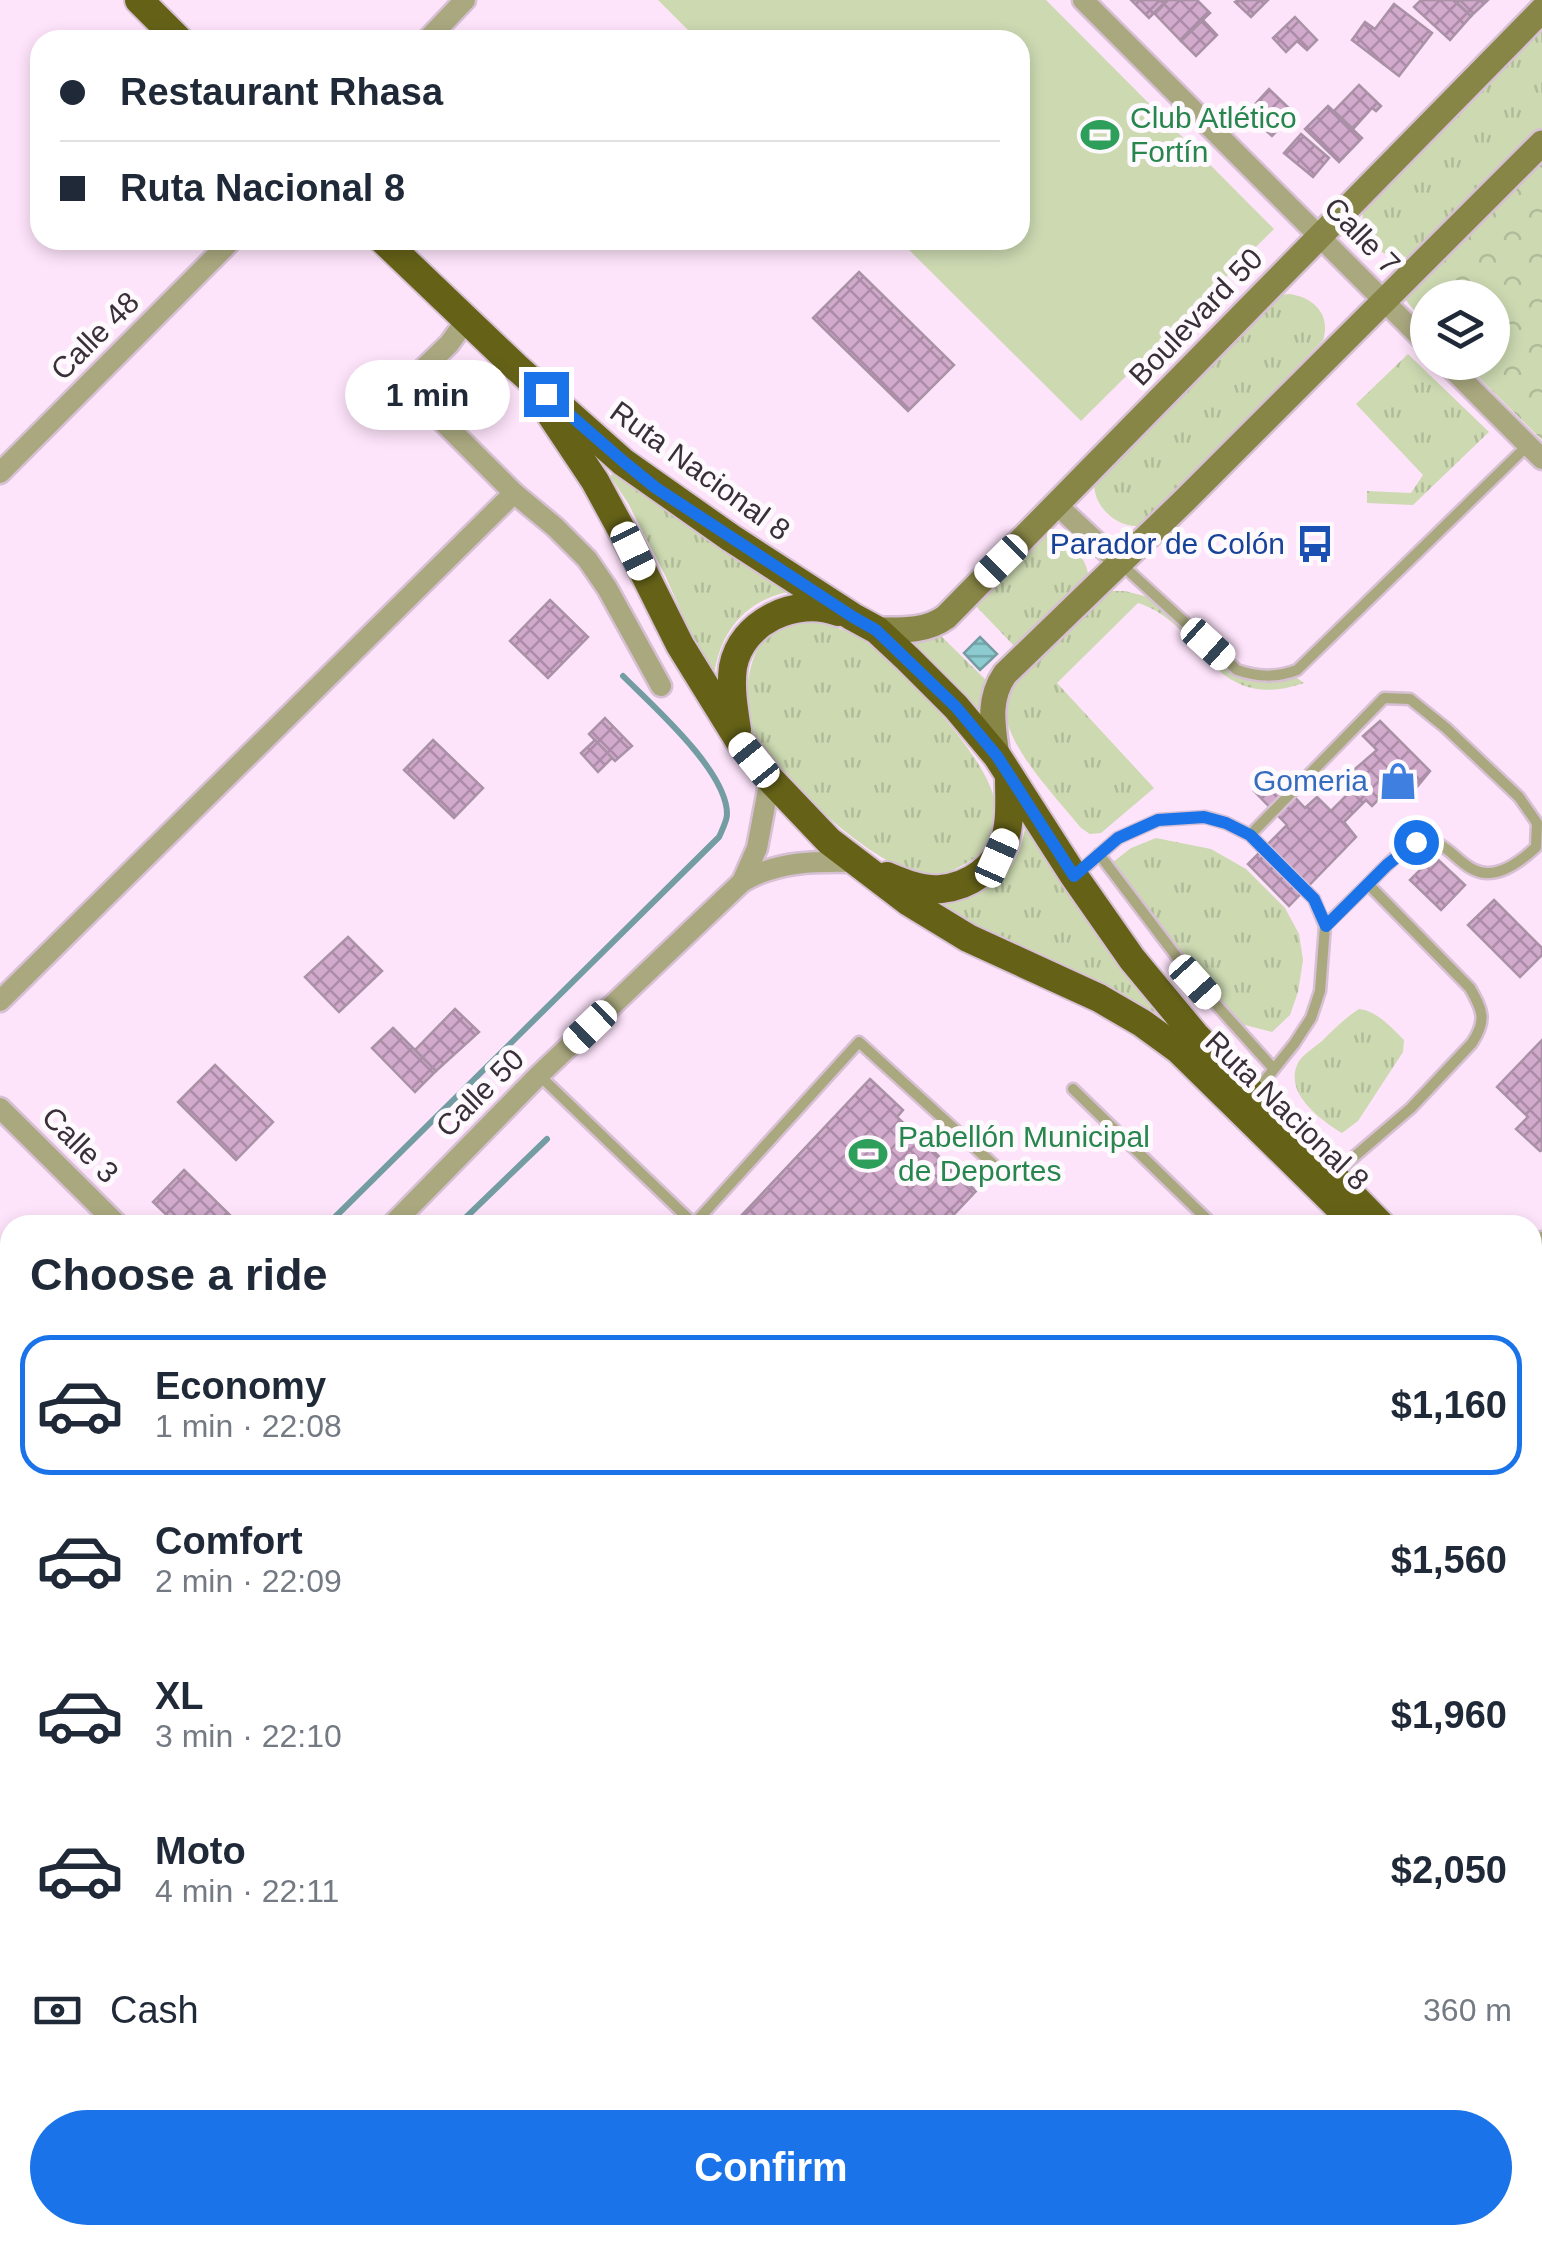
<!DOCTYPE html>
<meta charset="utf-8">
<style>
:root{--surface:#fff;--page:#f6f6f7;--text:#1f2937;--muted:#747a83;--line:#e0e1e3;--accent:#1a73e8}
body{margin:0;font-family:Helvetica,sans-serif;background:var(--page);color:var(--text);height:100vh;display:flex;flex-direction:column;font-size:38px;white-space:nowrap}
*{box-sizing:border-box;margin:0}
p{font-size:32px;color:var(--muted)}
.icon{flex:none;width:55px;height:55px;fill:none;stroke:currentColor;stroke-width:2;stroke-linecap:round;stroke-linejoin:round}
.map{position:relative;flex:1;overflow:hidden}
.sheet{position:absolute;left:0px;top:1215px;width:1542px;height:1030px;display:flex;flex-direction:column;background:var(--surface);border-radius:30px 30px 0 0;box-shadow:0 5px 15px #0003}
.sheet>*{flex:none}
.top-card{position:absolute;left:30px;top:30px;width:1000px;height:220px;border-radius:30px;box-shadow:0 5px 15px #0003;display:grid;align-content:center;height:220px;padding:0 30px;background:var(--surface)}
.buttons{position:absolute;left:1410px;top:280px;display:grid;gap:20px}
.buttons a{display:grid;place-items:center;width:100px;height:100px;border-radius:50%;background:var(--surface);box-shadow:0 5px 15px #0003;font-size:50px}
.end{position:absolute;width:45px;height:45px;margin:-22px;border:12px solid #1a73e8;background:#fff;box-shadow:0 0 0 5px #fff}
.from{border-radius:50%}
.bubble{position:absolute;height:70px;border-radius:35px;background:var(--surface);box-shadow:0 5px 15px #0003;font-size:32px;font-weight:600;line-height:70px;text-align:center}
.car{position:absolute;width:30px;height:60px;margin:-30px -15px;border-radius:12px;box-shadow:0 0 8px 2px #0007;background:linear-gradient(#fff 24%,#345 0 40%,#fff 0 76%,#345 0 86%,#fff 0)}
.top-card b{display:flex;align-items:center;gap:35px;height:95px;font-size:38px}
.top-card b+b{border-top:2px solid var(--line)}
.top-card i{width:25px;height:25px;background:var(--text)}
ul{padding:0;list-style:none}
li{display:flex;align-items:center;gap:30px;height:140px;margin:0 20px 15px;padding:0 10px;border:5px solid transparent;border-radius:30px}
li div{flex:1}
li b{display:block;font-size:38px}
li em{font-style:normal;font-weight:600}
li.active{border-color:var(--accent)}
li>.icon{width:90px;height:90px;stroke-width:1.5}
h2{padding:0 30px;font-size:45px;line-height:120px}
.pay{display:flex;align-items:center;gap:25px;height:110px;padding:0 30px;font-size:38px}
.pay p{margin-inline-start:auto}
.button{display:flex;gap:20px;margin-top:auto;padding:20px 30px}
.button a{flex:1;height:115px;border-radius:60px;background:var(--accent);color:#fff;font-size:40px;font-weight:600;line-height:115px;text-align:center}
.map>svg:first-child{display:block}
.grass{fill:url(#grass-tufts)}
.park{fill:url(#park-crowns)}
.pitch{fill:#ccd9b1}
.water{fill:url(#water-rules);stroke:#739da2;stroke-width:2.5}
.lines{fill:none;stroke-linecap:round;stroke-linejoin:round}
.stream{stroke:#739da2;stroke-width:6}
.building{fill:url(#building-cross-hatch);stroke:#a991a6;stroke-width:2.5}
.service-casing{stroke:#d7c0d4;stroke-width:15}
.minor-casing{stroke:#d7c0d4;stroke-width:25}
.secondary-casing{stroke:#d7c0d4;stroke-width:30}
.trunk-casing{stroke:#d7c0d4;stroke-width:32}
.service{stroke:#a9a87f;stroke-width:10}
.minor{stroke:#a9a87f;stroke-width:20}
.secondary{stroke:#888646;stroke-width:25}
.trunk{stroke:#656218;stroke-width:28}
.route{stroke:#1a73e8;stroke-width:12}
.labels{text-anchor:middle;stroke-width:10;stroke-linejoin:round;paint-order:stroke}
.leisure-label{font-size:30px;fill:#27864d;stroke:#fef9fd;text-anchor:start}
.street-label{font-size:30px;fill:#392f38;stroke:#fef9fd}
.transit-label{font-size:30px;fill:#164399;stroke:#fef9fd;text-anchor:end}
.shop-label{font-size:30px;fill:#366cbe;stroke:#fef9fd;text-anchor:end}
</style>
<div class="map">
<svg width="1542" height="2245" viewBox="0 0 1542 2245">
<defs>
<pattern id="grass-tufts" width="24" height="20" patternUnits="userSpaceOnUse" patternTransform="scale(2.5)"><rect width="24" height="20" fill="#ccd9b1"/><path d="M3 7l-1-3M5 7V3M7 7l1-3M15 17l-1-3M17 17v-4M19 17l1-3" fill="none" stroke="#b0bb99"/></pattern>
<pattern id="park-crowns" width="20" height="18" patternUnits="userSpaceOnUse" patternTransform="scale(2.5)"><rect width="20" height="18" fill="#ccd9b1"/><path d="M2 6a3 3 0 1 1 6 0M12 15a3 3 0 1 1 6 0" fill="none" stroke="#b0bb99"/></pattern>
<pattern id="water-rules" width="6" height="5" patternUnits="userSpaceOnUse" patternTransform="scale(2.5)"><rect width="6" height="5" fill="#8cccd0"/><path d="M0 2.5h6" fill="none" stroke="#73a6aa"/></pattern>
<pattern id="building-cross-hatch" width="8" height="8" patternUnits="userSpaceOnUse" patternTransform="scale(2.5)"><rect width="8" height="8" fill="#d1aacc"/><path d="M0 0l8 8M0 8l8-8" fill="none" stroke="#ab8ba7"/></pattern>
</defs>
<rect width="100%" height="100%" fill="#fee4fb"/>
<g class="grass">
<path d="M1542 30V128L1415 255C1383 266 1359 239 1363 208Z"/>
<path d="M1289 294C1314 297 1331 315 1323 340L1148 524C1122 534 1089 506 1095 479L1280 295Z"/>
<polygon points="1408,354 1489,432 1413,505 1367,503 1367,491 1411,493 1423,475 1356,404"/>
<path d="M617 469 802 590C752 594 720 627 714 676L702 659 665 575 628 503 610 476Z"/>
<path d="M1045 536C1068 538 1082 550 1088 573L1083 584 1017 649 972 602 1037 537Z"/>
<path d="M1109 591H1125L1148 597 1238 674 1293 675 1304 683C1210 715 1205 624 1138 603L1057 683 1154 788 1101 833 1090 834 1081 828C1057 798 1008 749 1005 710 1004 702 1007 694 1008 686Z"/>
<path d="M814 621C832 625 849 631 865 641 901 666 991 760 995 804 997 820 992 835 987 850 968 862 949 877 925 875 876 870 774 774 752 732 745 720 745 701 747 687 754 641 766 625 814 621Z"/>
<polygon points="939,634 989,683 981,719 903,638"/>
<path d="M1028 817 1159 1008 1154 1015 1073 971 958 920 940 905C968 899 1004 884 1017 855 1023 844 1024 829 1028 817Z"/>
<polygon points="1156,838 1211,849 1246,869 1285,908 1299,934 1303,960 1298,992 1290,1015 1272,1032 1241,1024 1108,866 1131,848"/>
<path d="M1359 1009C1377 1011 1391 1027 1404 1040L1403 1052 1358 1121 1342 1133C1321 1120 1283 1093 1298 1063 1302 1055 1315 1047 1322 1041 1334 1029 1345 1018 1359 1009Z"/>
<polygon points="1532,1254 1542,1263 1542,1376 1533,1367"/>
</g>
<polygon class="park" points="1542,154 1542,440 1464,363 1492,362 1492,298 1428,298 1427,327 1405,299 1408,287"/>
<polygon class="pitch" points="658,0 1046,0 1274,229 1081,421 899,240 1020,240 1020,40 698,40"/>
<polygon class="water" points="980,637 997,654 980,670 964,653"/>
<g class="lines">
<g class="stream">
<path d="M327 1225 719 837C722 830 727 821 727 814 727 771 653 706 623 676"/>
<polyline points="458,1225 547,1139"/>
<polyline points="0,1555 10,1545"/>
<polyline points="0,1691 10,1682"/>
</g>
</g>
<g class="building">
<polygon points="1131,0 1167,0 1149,18"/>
<polygon points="1168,0 1197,0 1210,13 1181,41 1155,14"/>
<polygon points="1238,0 1268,0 1251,17 1235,2"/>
<polygon points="1421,0 1453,0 1471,16 1450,40 1414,7"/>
<polygon points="1454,0 1488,0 1471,16"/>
<polygon points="1394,4 1432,33 1399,76 1352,40 1365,22 1375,29"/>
<polygon points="1295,17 1317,40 1307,50 1297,41 1286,52 1273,38"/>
<polygon points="1203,20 1217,35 1196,56 1181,41"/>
<polygon points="1359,85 1381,106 1376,111 1372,108 1353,129 1334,111"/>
<polygon points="1269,89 1294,113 1272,136 1247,113"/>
<polygon points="1328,106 1362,138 1339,162 1305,129"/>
<polygon points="1301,134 1329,158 1313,177 1284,153"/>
<polygon points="859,272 954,365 908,411 813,318"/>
<polygon points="550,600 588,637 548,678 510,641"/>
<polygon points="605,718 632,746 615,761 589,734"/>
<polygon points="1380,721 1430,771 1417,787 1403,775 1372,806 1366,800 1344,822 1356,837 1289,906 1248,864 1287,825 1254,791 1272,773 1305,808 1317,797 1331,811 1349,793 1340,782 1377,750 1363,736"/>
<polygon points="433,740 483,788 454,818 404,770"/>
<polygon points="595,740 612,758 598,772 581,753"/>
<polygon points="1434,856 1465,885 1441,910 1410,880"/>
<polygon points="1494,900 1542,948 1542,955 1520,977 1468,925"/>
<polygon points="348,937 382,971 339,1012 305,977"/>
<polygon points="455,1009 479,1032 436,1071 415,1050"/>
<polygon points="393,1028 436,1071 415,1092 372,1048"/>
<polygon points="1542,1040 1542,1150 1540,1151 1516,1129 1528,1117 1497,1087"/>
<polygon points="215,1065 273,1122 236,1160 178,1102"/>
<polygon points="870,1079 903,1110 897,1117 976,1191 944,1225 751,1225 741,1216"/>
<polygon points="184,1170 240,1225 177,1225 153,1202"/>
</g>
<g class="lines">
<g class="service-casing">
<g id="service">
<path d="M1121 564 1237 670C1258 677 1276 678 1297 670L1528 445"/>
<path d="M1250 835 1384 698 1410 699 1446 728 1519 797 1537 823 1536 847C1465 914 1459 829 1417 842 1404 846 1378 874 1368 884"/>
<polyline points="1099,854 1195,981 1273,1068"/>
<polyline points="1077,874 1118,838 1158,820 1205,817 1226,823 1250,835 1314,899 1325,926 1320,991 1311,1018 1294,1044 1254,1094"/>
<path d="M1325 926 1368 884 1470 988C1483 1011 1487 1020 1472 1043L1411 1108 1334 1174"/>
<polyline points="539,1075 694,1224 859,1042 994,1165"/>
<polyline points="1073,1089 1213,1225"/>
<polyline points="1532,1538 1542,1548"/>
<polyline points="1532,1895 1542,1897"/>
</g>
</g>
<g class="minor-casing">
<g id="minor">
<polyline points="1083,0 1428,345"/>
<polyline points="427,40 465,0"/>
<polyline points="467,319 449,344 423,369 416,385 422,401 514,493 555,527 587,559 607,588 661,686"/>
<polyline points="1445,362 1542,459"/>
<polyline points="0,473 232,240"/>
<polyline points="1057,505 1120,564"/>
<polyline points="742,882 757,848 770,779"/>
<polyline points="0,1001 514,493"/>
<polyline points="0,1108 118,1225"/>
<path d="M392 1225 539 1075 742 882C777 861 816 861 855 862"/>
<polyline points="1532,1252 1542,1242"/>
<polyline points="0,1616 10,1606"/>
</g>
</g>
<g class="secondary-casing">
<g id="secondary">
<path d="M877 630C900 630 926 632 946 617L1542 10"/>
<path d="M997 756C993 726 987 700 1005 674L1185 500 1542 143"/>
</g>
</g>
<g class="trunk-casing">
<g id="trunk">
<polyline points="139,0 179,40"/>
<polyline points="383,240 516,367 623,462 731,538 853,617 877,630 908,659 956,707 997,756 1074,876 1132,959 1195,1035 1381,1225"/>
<polyline points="547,409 595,481 633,551 680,645 738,739 770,779 829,841 909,902 968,938 1099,998 1142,1023 1179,1050 1349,1217"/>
<path d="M737 730C734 710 730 688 733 667 741 622 796 596 838 612"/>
<path d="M887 876C904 883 923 891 941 889 970 886 996 868 1005 839 1011 819 1009 797 1009 776"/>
<polyline points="1532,1383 1542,1393"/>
</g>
</g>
<use href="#service" class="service"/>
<use href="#minor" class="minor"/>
<use href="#secondary" class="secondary"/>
<use href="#trunk" class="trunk"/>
</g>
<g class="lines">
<polyline class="route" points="546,394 624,462 656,488 853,617 876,630 956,707 997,756 1074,876 1118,838 1158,820 1204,817 1226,823 1250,835 1314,899 1326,926 1387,865 1416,842"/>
</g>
<defs>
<g id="stadium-bare" transform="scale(3)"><path d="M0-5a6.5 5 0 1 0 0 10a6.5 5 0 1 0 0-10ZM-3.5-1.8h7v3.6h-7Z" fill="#2e9e5b" stroke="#fef9fd" stroke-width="2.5" paint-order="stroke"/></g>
<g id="bus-bare" transform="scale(3)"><path d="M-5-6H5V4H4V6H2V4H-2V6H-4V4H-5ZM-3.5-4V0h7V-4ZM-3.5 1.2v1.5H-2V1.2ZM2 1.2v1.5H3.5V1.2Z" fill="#1a4fb4" stroke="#fef9fd" stroke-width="2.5" paint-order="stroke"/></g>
<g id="shop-bare" transform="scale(3)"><path d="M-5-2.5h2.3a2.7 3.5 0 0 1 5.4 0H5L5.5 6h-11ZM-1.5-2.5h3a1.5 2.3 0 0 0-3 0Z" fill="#3f7fe0" stroke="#fef9fd" stroke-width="2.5" paint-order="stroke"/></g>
</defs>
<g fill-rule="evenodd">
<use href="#stadium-bare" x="1100" y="135"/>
<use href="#bus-bare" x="1315" y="544"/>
<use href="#shop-bare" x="1398" y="781"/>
<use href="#stadium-bare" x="868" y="1154"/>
</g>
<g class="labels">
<g class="leisure-label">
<text x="1130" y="128">Club Atlético<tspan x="1130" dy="34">Fortín</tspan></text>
<text x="898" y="1147">Pabellón Municipal<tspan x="898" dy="34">de Deportes</tspan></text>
</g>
<g class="street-label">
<text transform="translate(1362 236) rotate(46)" y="10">Calle 7</text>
<text transform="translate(1196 317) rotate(-46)" y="10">Boulevard 50</text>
<text transform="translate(95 336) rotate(-45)" y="10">Calle 48</text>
<text transform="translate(700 471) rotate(36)" y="10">Ruta Nacional 8</text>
<text transform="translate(480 1093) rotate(-45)" y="10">Calle 50</text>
<text transform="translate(1287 1111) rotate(44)" y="10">Ruta Nacional 8</text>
<text transform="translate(80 1145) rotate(45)" y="10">Calle 3</text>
</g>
<g class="transit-label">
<text x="1285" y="554">Parador de Colón</text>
</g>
<g class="shop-label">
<text x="1368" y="791">Gomeria</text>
</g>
</g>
</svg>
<div class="buttons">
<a><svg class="icon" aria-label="layers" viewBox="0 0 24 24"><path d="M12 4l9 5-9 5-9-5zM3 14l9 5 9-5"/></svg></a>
</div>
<i class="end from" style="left:1416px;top:842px"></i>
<i class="end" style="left:546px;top:394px"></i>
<div class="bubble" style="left:345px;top:360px;width:165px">1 min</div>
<i class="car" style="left:633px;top:551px;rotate:154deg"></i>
<i class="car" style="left:1001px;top:561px;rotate:225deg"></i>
<i class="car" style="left:1208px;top:644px;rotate:132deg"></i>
<i class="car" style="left:754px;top:760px;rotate:321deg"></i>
<i class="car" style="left:997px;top:858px;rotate:24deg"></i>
<i class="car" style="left:1195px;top:982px;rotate:138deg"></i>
<i class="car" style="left:590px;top:1027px;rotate:226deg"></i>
<div class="top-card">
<b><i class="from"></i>Restaurant Rhasa</b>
<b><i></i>Ruta Nacional 8</b>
</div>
<section class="sheet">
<h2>Choose a ride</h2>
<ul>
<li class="active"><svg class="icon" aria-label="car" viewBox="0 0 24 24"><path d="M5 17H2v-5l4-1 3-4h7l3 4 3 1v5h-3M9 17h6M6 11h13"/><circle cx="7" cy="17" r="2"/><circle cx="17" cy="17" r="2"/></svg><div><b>Economy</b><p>1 min · 22:08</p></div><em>$1,160</em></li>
<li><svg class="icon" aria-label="car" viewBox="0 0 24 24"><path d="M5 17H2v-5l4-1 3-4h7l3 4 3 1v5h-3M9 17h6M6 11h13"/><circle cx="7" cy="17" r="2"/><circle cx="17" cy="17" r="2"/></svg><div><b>Comfort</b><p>2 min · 22:09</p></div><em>$1,560</em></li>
<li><svg class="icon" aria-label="car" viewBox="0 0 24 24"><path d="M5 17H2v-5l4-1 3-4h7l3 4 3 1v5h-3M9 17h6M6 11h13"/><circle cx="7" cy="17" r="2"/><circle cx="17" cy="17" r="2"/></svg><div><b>XL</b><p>3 min · 22:10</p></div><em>$1,960</em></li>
<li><svg class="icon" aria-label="car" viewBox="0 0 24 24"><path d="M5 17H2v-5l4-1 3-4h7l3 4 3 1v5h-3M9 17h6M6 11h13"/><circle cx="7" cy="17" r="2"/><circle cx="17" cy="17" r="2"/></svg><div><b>Moto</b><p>4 min · 22:11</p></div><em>$2,050</em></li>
</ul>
<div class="pay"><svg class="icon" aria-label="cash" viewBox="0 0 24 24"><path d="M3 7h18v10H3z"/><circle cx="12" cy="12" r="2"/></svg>Cash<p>360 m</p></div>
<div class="button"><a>Confirm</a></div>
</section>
</div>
